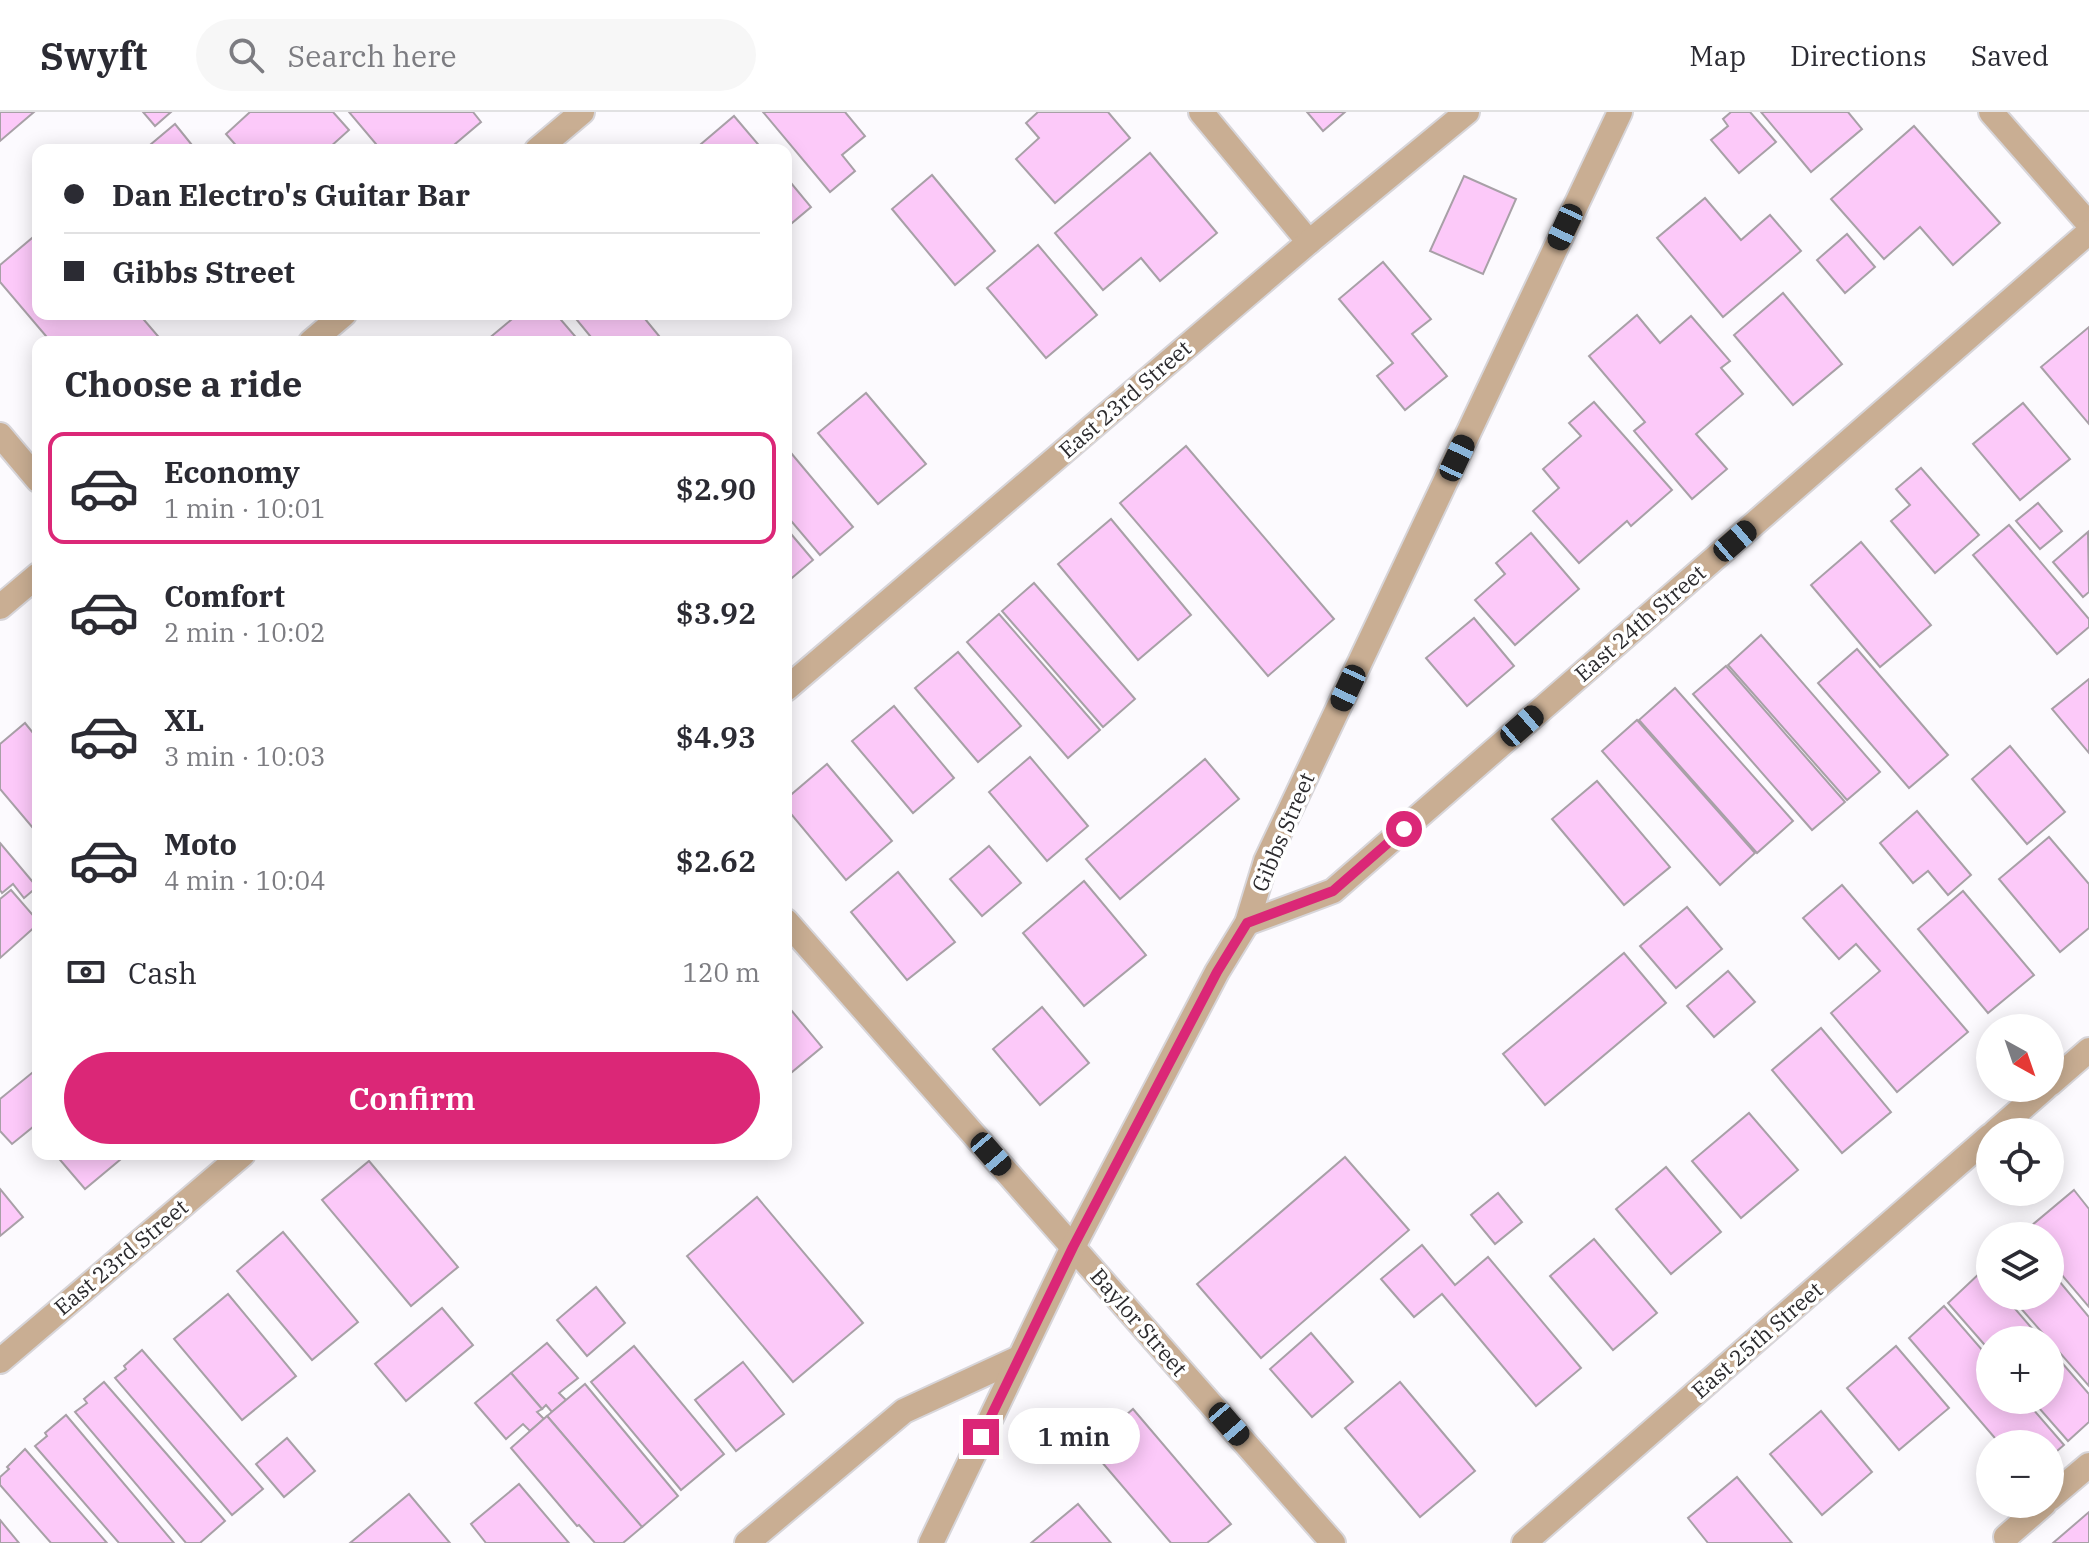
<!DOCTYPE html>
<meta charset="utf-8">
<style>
:root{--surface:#fff;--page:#f7f7f7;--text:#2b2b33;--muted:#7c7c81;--line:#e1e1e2;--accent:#db2777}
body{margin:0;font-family:"IBM Plex Serif",serif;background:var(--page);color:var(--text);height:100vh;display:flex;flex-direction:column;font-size:30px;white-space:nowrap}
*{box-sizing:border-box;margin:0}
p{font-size:26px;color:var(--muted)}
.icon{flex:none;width:44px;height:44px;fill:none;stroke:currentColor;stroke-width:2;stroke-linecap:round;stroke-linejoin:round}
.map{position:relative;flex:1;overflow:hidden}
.panel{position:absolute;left:32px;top:224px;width:760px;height:824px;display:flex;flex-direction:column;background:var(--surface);border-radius:16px;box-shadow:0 4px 20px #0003}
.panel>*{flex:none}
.hud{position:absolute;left:32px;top:32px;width:760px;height:176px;border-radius:16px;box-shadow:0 4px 20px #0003;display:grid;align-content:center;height:176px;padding:0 32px;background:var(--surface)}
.needle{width:52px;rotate:140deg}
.tools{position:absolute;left:1976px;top:902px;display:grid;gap:16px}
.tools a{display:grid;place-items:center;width:88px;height:88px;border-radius:50%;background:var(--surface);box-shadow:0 4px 20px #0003;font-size:40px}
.end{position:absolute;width:36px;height:36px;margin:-18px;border:10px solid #db2777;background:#fff;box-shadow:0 0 0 4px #fff}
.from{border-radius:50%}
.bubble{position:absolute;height:56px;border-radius:28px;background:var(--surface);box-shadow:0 4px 20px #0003;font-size:26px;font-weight:600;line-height:56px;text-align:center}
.car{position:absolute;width:24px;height:48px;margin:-24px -12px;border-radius:10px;box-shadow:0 0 6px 2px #0007;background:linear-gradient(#222 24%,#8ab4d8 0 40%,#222 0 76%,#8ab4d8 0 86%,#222 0)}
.hud b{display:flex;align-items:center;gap:28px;height:76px;font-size:30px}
.hud b+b{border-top:2px solid var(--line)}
.hud i{width:20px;height:20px;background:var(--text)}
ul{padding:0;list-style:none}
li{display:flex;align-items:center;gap:24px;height:112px;margin:0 16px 12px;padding:0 16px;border:4px solid transparent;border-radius:16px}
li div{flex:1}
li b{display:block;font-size:30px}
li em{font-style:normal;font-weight:600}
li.selected{border-color:var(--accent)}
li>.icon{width:72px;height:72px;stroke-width:1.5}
h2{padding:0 32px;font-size:36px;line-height:96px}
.pay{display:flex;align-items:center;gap:20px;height:88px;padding:0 32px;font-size:30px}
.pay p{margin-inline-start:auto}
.button{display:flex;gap:16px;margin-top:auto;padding:16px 32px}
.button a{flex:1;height:92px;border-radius:48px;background:var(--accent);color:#fff;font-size:32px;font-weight:600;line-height:92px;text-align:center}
header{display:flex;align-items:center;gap:48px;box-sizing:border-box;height:112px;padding:0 40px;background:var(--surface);border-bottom:2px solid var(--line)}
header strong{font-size:38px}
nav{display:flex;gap:44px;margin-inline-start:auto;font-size:28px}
.search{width:560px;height:72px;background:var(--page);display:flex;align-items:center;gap:20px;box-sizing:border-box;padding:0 28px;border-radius:44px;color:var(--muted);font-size:30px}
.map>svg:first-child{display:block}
.building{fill:#fcc9f9;stroke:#a8a0a7;stroke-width:2}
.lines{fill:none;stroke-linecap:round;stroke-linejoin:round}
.service-casing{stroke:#d7d5d9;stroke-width:28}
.minor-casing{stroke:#d7d5d9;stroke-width:28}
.service{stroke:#c9ae93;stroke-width:24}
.minor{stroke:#c9ae93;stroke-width:24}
.route{stroke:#db2777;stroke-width:10}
.labels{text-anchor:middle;stroke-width:7;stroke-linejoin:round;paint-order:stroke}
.street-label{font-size:22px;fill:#2c2b2e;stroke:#fff}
</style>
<header>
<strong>Swyft</strong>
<div class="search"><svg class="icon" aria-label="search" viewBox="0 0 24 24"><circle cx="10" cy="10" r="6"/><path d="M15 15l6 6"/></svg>Search here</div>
<nav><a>Map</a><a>Directions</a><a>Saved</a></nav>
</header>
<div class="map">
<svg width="2089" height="1431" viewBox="0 0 2089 1431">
<rect width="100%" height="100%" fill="#fcfafe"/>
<g class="building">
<polygon points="0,0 34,0 0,29"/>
<polygon points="143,0 171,0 155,14"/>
<polygon points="250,0 333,0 349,18 329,36 331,38 240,38 226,22"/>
<polygon points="349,0 473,0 481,10 448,38 381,38"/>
<polygon points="763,0 845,0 865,24 842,43 855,59 830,80"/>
<polygon points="1038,0 1108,0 1130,26 1055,91 1016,47 1039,26 1026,11"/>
<polygon points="1307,0 1345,0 1323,19"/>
<polygon points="1731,0 1750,0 1776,30 1739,61 1711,28 1728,14 1723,7"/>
<polygon points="1761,0 1848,0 1862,17 1811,60"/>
<polygon points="734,4 763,38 694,38"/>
<polygon points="175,12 196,38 144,38"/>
<polygon points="1914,14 2000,111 1953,153 1920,115 1884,147 1831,87"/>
<polygon points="1150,41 1217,121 1160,169 1141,146 1103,178 1055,121"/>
<polygon points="932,63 995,139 955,173 892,97"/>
<polygon points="1464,64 1516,87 1483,162 1430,139"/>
<polygon points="786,65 811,95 786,116"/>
<polygon points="1705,86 1741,128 1770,103 1801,139 1723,205 1657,126"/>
<polygon points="38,121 38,202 139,202 163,230 51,230 0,170 0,153"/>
<polygon points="1847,122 1875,155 1845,181 1817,148"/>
<polygon points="1038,133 1097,203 1046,246 987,176"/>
<polygon points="1383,150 1431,207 1412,222 1447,264 1405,298 1377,264 1393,251 1339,187"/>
<polygon points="1783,181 1842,252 1793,293 1734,223"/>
<polygon points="518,202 556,202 580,230 488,230 487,228"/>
<polygon points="572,202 641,202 664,230 595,230"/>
<polygon points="1637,203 1660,231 1691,204 1730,249 1721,256 1743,282 1696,322 1727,357 1692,387 1634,319 1645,310 1589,244"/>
<polygon points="2089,215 2089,312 2041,255"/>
<polygon points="866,281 926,352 878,392 818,321"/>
<polygon points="1594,290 1672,378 1631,414 1627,409 1579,451 1533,399 1559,376 1543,357 1581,324 1569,311"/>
<polygon points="2023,291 2070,347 2020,388 1973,332"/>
<polygon points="1186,334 1334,507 1268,564 1120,391"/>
<polygon points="786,335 853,415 820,443 786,403"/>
<polygon points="1921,356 1979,423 1935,461 1891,409 1910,393 1896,377"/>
<polygon points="2038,391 2062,419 2040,437 2016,409"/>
<polygon points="1111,407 1191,503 1138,548 1058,452"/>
<polygon points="2009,413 2089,507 2089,515 2057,542 1973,443"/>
<polygon points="786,416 813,448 786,471"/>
<polygon points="2088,420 2089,480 2083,485 2053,450"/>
<polygon points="1531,421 1579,477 1515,533 1475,488 1505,462 1496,451"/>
<polygon points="1861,430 1931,513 1880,555 1811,473"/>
<polygon points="1034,471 1135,587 1103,615 1002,499"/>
<polygon points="999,502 1100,618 1068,646 967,530"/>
<polygon points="1474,506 1514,554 1467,594 1426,546"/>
<polygon points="1761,523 1880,660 1847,688 1728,553"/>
<polygon points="1857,537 1948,643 1909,676 1818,571"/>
<polygon points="958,540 1021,614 978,650 915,576"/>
<polygon points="1726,554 1845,690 1812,718 1693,582"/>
<polygon points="2089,567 2089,641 2052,597"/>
<polygon points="1675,576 1793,709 1757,741 1639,608"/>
<polygon points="894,594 954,666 913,701 852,629"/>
<polygon points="1637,608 1755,741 1720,773 1602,639"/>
<polygon points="25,611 38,627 38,722 0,677 0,632"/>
<polygon points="2010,634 2065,700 2027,732 1972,667"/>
<polygon points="1030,645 1088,714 1047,749 989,680"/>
<polygon points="1205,647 1239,687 1120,787 1086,747"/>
<polygon points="827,652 892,729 846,768 786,696 786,687"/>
<polygon points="1597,669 1670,755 1624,793 1552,707"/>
<polygon points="1917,699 1971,763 1948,783 1928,759 1913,771 1880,731"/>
<polygon points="2049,725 2089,772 2089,816 2060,840 1999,767"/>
<polygon points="0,731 37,775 24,786 13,772 2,781 0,778"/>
<polygon points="989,734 1021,771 982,804 950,767"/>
<polygon points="898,760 955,830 907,868 851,800"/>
<polygon points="1084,769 1146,843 1084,894 1023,821"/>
<polygon points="1842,773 1968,920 1897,980 1831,901 1880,859 1856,832 1839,847 1803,806"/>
<polygon points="11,778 38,809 38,812 0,846 0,787"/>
<polygon points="1963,779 2034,863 1988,901 1918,817"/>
<polygon points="1687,795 1722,837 1676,876 1640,834"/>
<polygon points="1624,841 1666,891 1545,993 1503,942"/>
<polygon points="1728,859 1755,890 1714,925 1687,894"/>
<polygon points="786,892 822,935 786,965"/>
<polygon points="1042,895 1089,951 1040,993 993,937"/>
<polygon points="1821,916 1891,1000 1842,1041 1772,958"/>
<polygon points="38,956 38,1021 33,1015 12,1032 0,1019 0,987"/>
<polygon points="1749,1001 1798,1058 1741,1106 1692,1049"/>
<polygon points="55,1042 127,1042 85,1077"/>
<polygon points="1345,1045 1409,1118 1261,1246 1197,1172"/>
<polygon points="369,1049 458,1155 411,1194 322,1088"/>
<polygon points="1666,1055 1721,1120 1671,1162 1616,1097"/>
<polygon points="0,1077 23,1105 0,1124"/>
<polygon points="2074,1078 2089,1097 2089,1195 2050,1149 2050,1124 2029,1124 2025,1119"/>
<polygon points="1498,1081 1522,1110 1495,1132 1471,1103"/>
<polygon points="757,1085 863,1211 793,1270 687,1144"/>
<polygon points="283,1120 358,1210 312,1248 237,1159"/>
<polygon points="1594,1127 1657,1201 1613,1238 1550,1164"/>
<polygon points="1422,1133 1455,1173 1488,1145 1581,1256 1536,1294 1442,1182 1414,1205 1381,1167"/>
<polygon points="2050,1158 2089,1205 2089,1274 2010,1184 2050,1184"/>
<polygon points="1982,1159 1990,1168 1990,1184 2004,1184 2042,1228 1990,1228 1990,1239 1948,1191"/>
<polygon points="596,1175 625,1211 587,1244 557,1208"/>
<polygon points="228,1182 296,1264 242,1308 174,1227"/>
<polygon points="1944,1194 1990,1247 1990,1288 2025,1288 2064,1333 2050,1345 2050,1332 2000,1332 1909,1226"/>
<polygon points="442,1196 473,1233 406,1289 375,1252"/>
<polygon points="1311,1221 1353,1270 1312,1305 1270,1257"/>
<polygon points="547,1231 578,1266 559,1281 566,1288 552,1300 546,1293 542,1297 511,1261"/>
<polygon points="634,1234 724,1342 681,1378 591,1270"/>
<polygon points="1896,1234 1949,1296 1899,1338 1847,1276"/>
<polygon points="2050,1237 2089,1282 2089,1310 2068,1329 2032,1288 2050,1288"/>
<polygon points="142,1238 263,1377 232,1403 115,1266 126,1257 124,1254"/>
<polygon points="743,1250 784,1302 736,1339 695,1288"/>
<polygon points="511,1261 542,1297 537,1300 544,1307 530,1319 523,1312 506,1327 475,1291"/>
<polygon points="104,1270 225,1409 200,1431 186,1431 75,1300 87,1291 84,1287"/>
<polygon points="1400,1270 1475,1359 1420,1405 1345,1316"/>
<polygon points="585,1272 678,1384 642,1415 547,1304"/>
<polygon points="1133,1297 1231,1412 1207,1431 1171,1431 1089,1335"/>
<polygon points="1821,1299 1872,1360 1822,1403 1770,1342"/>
<polygon points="66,1303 174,1431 119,1431 35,1334 47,1324 45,1321"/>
<polygon points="547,1304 642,1415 623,1431 595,1431 579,1413 577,1414 511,1336"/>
<polygon points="287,1326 315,1359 284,1385 256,1352"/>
<polygon points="25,1337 107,1431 51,1431 0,1373 0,1365 9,1357 7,1355"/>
<polygon points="1737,1365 1792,1431 1708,1431 1688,1406"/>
<polygon points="519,1372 569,1431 486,1431 471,1412"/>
<polygon points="409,1382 450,1431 350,1431"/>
<polygon points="1078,1392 1111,1431 1031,1431"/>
<polygon points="2089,1400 2089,1431 2053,1431"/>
<polygon points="0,1408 19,1431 0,1431"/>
</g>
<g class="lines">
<g class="service-casing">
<g id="service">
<polyline points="2050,1386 2089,1353"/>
<polyline points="2006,1425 2044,1392"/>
</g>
</g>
<g class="minor-casing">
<g id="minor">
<polyline points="1201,0 1309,130"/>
<polyline points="1991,0 2089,112"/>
<polyline points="537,38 582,0"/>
<polyline points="311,230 344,202"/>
<polyline points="0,323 38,368"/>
<polyline points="0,495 38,463"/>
<polyline points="786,577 1309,130 1467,0"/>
<polyline points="786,809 1333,1431"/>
<polyline points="1247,811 1333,779 2089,120"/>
<polyline points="2050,972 2089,938"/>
<polyline points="1995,1020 2045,976"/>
<polyline points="0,1249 243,1042"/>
<polyline points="747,1431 904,1299 1019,1246"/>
<polyline points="931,1431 1073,1135 1217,860 1247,811 1266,749 1620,0"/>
<polyline points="1524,1431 1990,1024"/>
</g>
</g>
<use href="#service" class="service"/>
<use href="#minor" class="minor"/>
</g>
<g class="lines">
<polyline class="route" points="981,1325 1073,1135 1217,860 1247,811 1333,779 1404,717"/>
</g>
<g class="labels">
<g class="street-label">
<text transform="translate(1125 287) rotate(-41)" y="8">East 23rd Street</text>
<text transform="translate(1640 511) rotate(-41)" y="8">East 24th Street</text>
<text transform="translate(1283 720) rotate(-67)" y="8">Gibbs Street</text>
<text transform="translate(121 1145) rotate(-40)" y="8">East 23rd Street</text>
<text transform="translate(1139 1210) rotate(49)" y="8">Baylor Street</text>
<text transform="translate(1757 1228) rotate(-41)" y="8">East 25th Street</text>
</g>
</g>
</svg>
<div class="tools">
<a><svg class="needle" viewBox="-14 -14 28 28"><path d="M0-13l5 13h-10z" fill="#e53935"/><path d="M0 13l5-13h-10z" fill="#7c7c81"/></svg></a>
<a><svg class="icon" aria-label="locate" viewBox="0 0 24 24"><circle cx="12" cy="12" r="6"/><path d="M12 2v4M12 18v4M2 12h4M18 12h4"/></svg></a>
<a><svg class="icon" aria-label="layers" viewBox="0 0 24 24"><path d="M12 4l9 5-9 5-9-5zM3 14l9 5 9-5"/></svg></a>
<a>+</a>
<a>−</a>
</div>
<i class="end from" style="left:1404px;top:717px"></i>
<i class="end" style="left:981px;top:1325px"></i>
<div class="bubble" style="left:1008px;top:1296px;width:132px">1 min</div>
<i class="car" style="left:1565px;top:115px;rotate:205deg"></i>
<i class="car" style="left:1457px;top:346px;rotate:25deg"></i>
<i class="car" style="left:1735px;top:429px;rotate:49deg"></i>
<i class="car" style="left:1348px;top:576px;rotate:205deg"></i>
<i class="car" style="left:1522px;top:614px;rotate:49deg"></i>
<i class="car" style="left:991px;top:1042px;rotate:139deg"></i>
<i class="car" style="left:1229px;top:1312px;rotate:139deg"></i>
<div class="hud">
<b><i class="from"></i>Dan Electro's Guitar Bar</b>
<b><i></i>Gibbs Street</b>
</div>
<section class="panel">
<h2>Choose a ride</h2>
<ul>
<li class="selected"><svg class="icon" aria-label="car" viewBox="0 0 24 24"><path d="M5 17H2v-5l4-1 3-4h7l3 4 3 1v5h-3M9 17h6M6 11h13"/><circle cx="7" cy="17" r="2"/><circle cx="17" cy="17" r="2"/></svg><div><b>Economy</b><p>1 min · 10:01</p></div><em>$2.90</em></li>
<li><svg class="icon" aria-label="car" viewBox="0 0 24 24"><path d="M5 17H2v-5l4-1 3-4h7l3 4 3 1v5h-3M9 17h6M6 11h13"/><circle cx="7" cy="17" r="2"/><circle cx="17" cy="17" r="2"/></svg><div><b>Comfort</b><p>2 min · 10:02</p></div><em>$3.92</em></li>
<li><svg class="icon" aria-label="car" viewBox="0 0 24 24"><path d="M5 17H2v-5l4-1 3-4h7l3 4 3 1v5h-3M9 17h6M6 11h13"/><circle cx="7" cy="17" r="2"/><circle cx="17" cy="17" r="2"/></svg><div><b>XL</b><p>3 min · 10:03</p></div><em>$4.93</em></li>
<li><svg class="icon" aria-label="car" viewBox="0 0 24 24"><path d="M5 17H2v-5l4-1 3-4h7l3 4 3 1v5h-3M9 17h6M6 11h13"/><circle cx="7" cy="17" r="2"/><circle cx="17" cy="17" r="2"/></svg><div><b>Moto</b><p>4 min · 10:04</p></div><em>$2.62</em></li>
</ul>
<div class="pay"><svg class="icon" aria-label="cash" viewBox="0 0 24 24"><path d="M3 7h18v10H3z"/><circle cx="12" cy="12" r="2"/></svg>Cash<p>120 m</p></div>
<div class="button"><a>Confirm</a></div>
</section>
</div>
